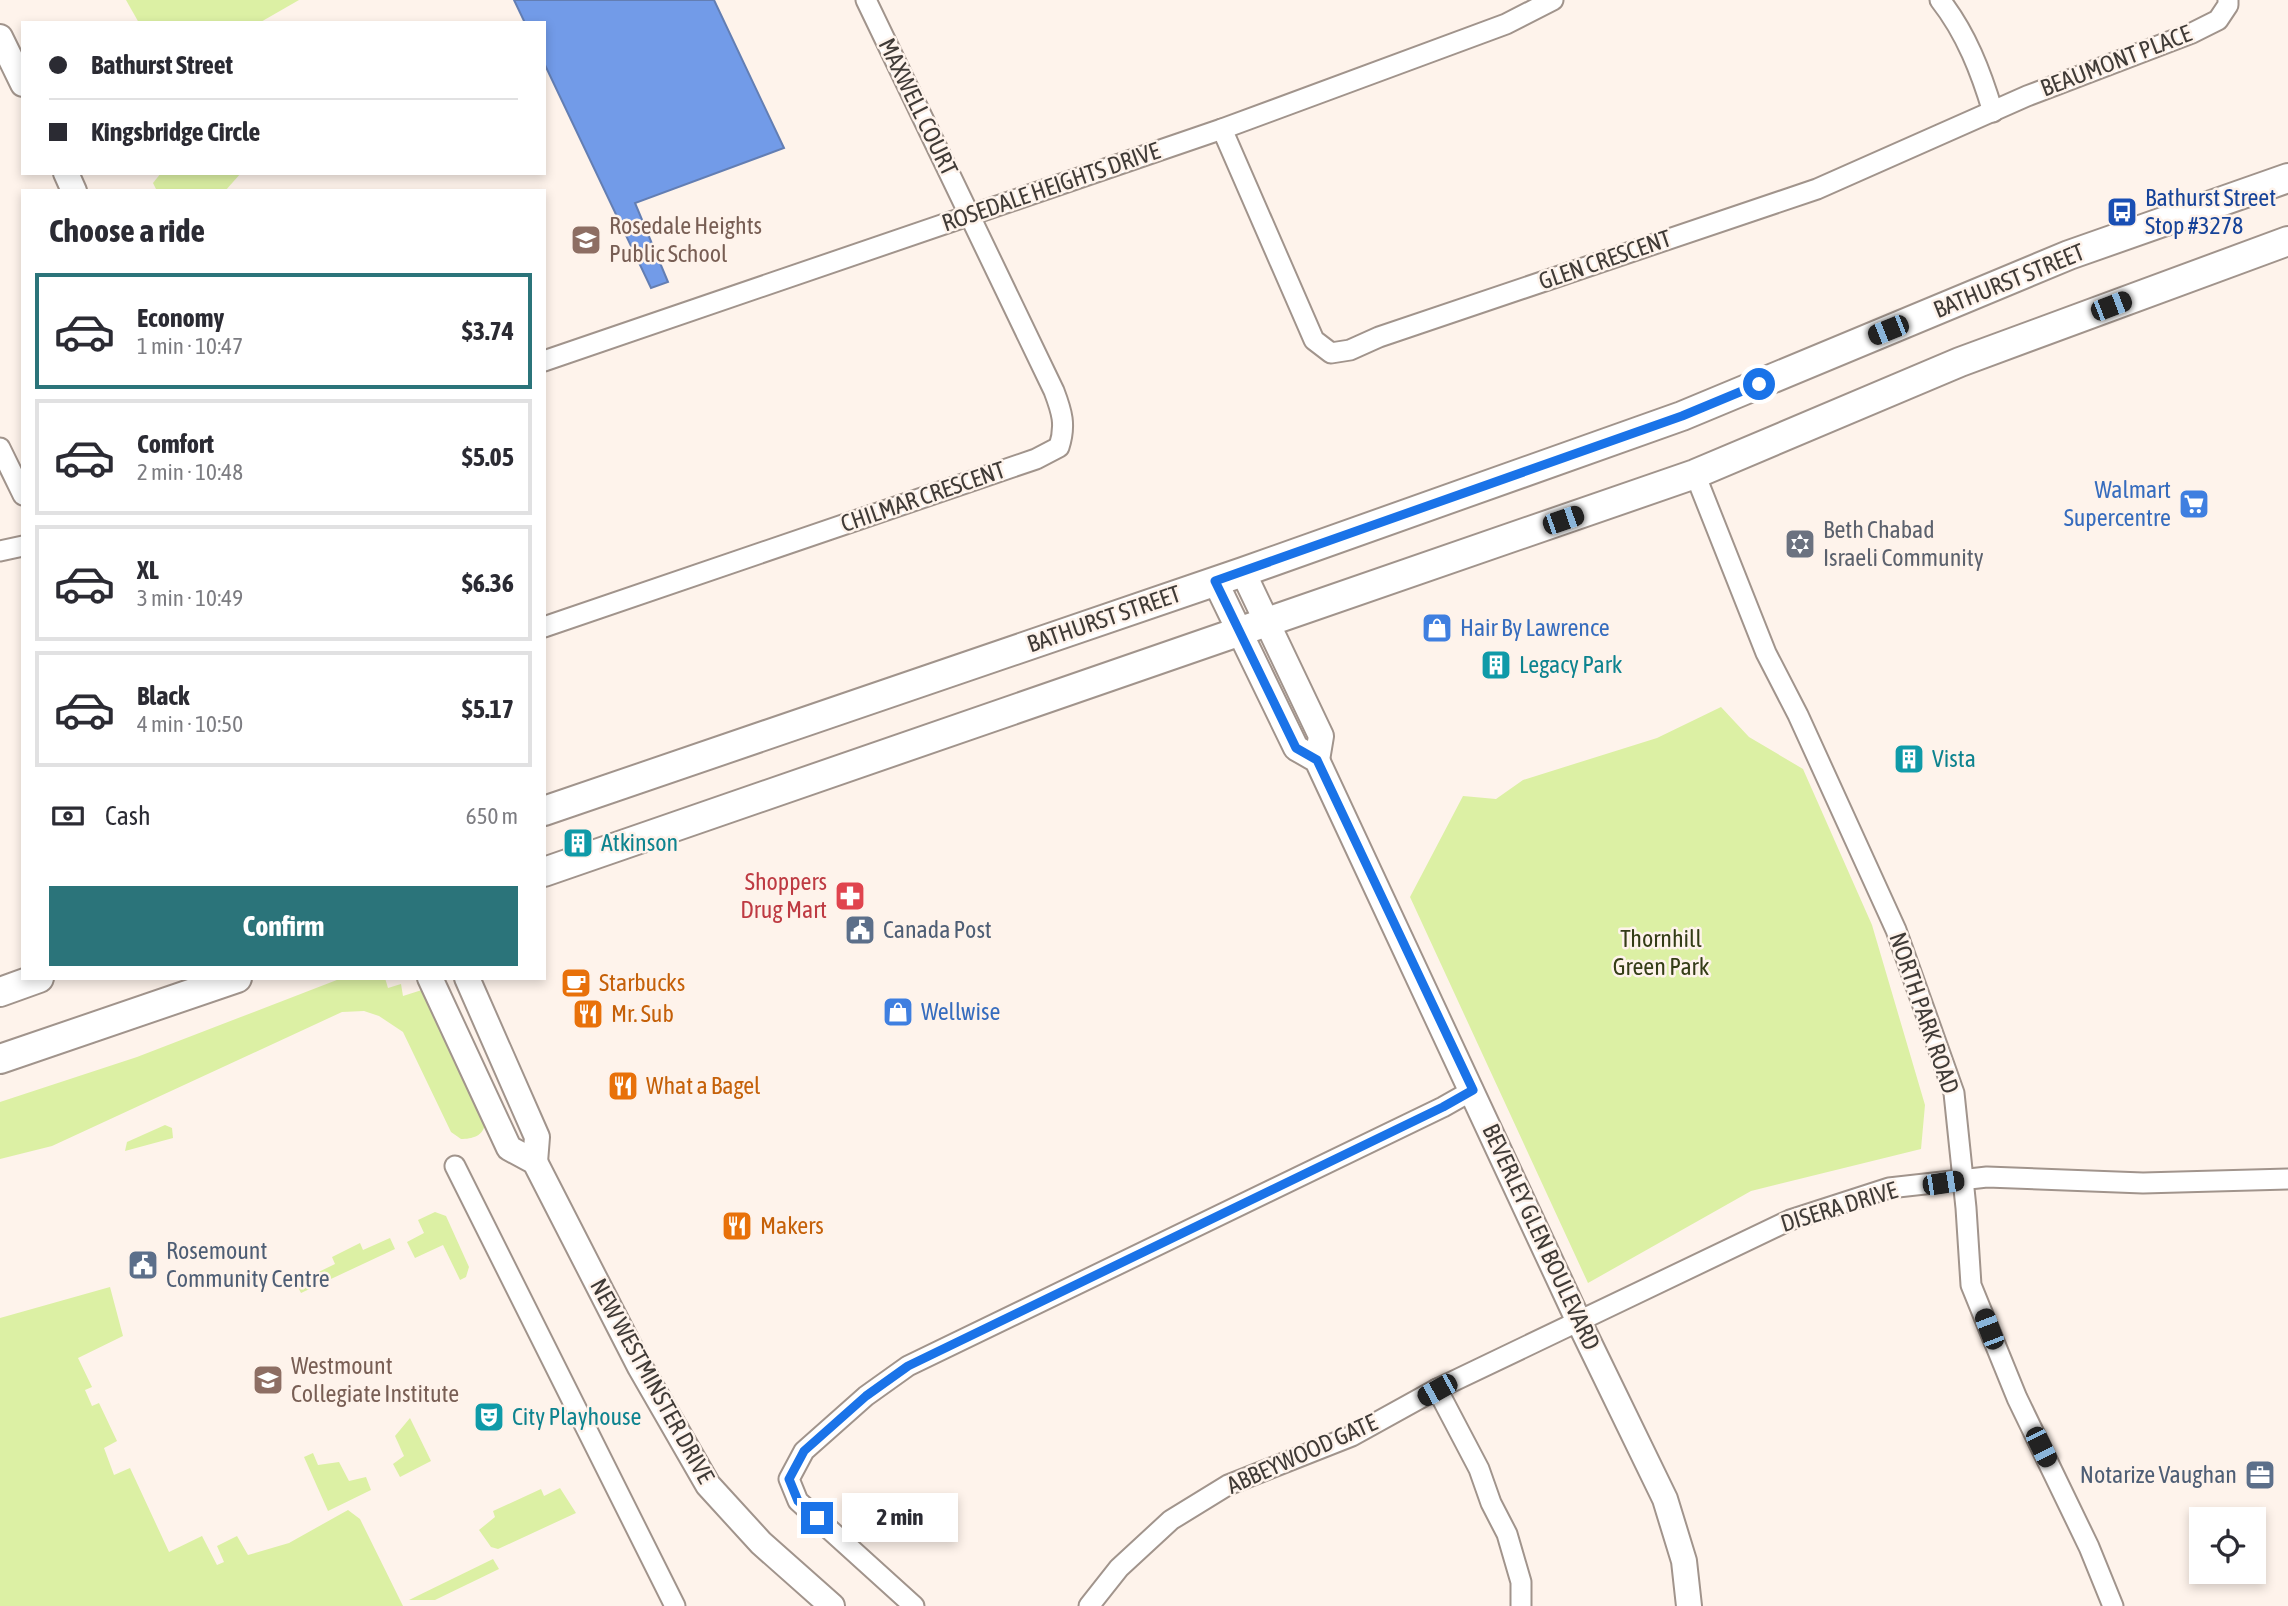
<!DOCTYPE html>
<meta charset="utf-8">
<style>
:root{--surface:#fff;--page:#f2f2f3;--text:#2b2b33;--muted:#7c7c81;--line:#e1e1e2;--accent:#2b747a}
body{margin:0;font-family:"Asap Condensed",sans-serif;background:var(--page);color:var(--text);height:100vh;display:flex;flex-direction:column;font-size:26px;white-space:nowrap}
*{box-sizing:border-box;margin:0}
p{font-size:23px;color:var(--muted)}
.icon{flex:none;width:38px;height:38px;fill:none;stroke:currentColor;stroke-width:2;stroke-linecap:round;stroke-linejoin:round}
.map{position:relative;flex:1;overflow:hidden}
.drawer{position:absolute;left:21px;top:189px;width:525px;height:791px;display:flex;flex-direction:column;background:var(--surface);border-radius:0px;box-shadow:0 4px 10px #0003}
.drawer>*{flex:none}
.guide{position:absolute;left:21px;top:21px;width:525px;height:154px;border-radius:0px;box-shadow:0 4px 10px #0003;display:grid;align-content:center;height:154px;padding:0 28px;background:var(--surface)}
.controls{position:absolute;left:2189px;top:1507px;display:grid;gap:14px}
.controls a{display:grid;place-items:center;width:77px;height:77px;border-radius:0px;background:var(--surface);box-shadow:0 4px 10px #0003;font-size:35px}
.end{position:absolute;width:32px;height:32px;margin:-16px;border:9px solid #1a73e8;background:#fff;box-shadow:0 0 0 4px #fff}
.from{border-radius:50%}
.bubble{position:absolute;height:49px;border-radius:0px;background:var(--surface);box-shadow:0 4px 10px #0003;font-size:23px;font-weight:700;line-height:49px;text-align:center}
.car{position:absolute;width:21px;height:42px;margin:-21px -10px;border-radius:9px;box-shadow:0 0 5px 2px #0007;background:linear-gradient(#222 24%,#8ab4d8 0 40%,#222 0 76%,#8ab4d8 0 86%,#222 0)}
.guide b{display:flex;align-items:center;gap:24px;height:66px;font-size:26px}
.guide b+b{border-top:2px solid var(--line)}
.guide i{width:18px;height:18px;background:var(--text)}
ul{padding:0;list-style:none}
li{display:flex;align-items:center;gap:21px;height:116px;margin:0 14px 10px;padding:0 14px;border:4px solid var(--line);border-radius:0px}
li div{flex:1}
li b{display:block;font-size:26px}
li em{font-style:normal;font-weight:700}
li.selected{border-color:var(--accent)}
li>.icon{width:63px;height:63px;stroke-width:1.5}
h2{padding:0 28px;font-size:32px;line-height:84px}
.pay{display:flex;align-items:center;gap:18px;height:77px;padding:0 28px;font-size:26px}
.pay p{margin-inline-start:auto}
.primary-button{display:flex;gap:14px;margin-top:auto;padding:14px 28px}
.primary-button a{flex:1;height:80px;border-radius:0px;background:var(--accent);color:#fff;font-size:28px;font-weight:700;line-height:80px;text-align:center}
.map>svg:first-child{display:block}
.green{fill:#dcf0a4}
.water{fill:#729be8;stroke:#637eb3;stroke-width:2}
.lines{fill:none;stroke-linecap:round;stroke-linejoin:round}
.minor-casing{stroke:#a1948c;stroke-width:23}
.tertiary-casing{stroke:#a1948c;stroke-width:28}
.secondary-casing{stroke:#a1948c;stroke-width:32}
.minor{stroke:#fff;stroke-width:19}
.tertiary{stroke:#fff;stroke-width:24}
.secondary{stroke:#fff;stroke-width:28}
.route{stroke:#1a73e8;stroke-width:9}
.labels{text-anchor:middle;stroke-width:5;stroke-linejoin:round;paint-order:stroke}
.street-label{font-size:24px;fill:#403b37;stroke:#fef3eb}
.transit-label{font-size:24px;fill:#164399;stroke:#fef3eb;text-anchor:start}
.education-label{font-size:24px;fill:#785e54;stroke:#fef3eb;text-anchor:start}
.shop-label{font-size:24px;fill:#366cbe;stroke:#fef3eb;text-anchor:start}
.worship-label{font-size:24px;fill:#5b616d;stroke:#fef3eb;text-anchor:start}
.culture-label{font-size:24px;fill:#0d838f;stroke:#fef3eb;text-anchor:start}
.health-label{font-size:24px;fill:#be3a42;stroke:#fef3eb;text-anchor:end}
.service-label{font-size:24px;fill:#4e5e75;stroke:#fef3eb;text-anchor:start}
.park-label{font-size:24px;fill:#343d16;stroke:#fef3eb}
.food-label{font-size:24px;fill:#c56008;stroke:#fef3eb;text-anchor:start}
</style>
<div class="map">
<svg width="2288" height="1606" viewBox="0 0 2288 1606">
<rect width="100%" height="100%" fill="#fef3eb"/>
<g class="green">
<polygon points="126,0 299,0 259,23 139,23"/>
<polygon points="161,173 241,173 225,191 157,191 153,183"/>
<polygon points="1721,707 1749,737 1803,769 1872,925 1925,1105 1921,1149 1751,1191 1588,1283 1410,897 1463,796 1496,799 1523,780 1657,738"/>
<path d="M342 978H385L388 988 401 984 403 996 425 989 432 1012 485 1123C484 1136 472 1139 461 1139L451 1132 403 1032 379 1016 364 1011 342 1012 52 1146 0 1159V1102L137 1057Z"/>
<polygon points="165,1125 172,1128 173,1138 125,1151 127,1142"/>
<polygon points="435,1212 446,1216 469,1267 466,1277 460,1280 443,1245 415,1258 407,1242 424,1233 418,1220"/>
<polygon points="390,1238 395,1249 301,1293 296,1283 335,1264 332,1257 360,1243 363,1250"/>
<polygon points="110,1287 123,1336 78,1358 92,1387 85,1390 92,1406 99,1403 117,1441 104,1448 114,1475 130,1468 169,1552 202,1536 217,1565 224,1562 217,1546 237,1536 248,1555 289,1543 348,1510 360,1519 403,1606 0,1606 0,1318"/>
<polygon points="410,1418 431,1461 400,1477 393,1464 404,1456 395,1436"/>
<polygon points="313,1453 318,1465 339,1462 349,1481 366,1477 371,1490 328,1511 304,1457"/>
<polygon points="560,1488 576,1513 498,1549 491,1547 479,1530 495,1517 493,1511 541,1489 544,1496"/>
<polygon points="493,1559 499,1569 435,1600 409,1600"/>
</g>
<polygon class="water" points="514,0 714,0 784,148 635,203 668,282 651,288 544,63 544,23 525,23"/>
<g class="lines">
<g class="minor-casing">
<g id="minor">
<path d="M1940 0C1966 33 1981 72 1993 112"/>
<polyline points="1222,129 1314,340 1331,353 1350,350 1379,337 1817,189 2027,96 2192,33 2218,20 2228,5 2228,0"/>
<polyline points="544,361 1222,129 1506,24 1553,0"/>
<polyline points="0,448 23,495"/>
<polyline points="1695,474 1766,653 1798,715 1896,930 1954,1093 1966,1208 1971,1285 2017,1398 2089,1547 2113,1606"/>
<polyline points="0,551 23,546"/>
<path d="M544 627 1036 459 1059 447C1066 425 1062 412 1054 391L866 0"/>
<polyline points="455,1166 675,1606"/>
<polyline points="1437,1389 1479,1469 1491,1503 1507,1534 1521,1582 1521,1606"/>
<polyline points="914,1606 798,1501 789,1479 804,1451 866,1396 908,1366 1443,1107 1473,1090"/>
<polyline points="1089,1606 1119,1568 1171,1520 1228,1485 1352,1436 1437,1389 1790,1220 1889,1188 1987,1177 2143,1183 2288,1179"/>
</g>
</g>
<g class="tertiary-casing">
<g id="tertiary">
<polyline points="0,37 23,84"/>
<polyline points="66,173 74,191"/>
<polyline points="1243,572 1321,736 1317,760"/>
<polyline points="1215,581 1296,748 1317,760 1579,1322 1665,1499 1684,1561 1689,1606"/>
<polyline points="430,978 509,1148 535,1162 640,1367 708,1485 761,1543 832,1606"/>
<polyline points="467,978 537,1137 535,1162"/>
</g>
</g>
<g class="secondary-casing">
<g id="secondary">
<polyline points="544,811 1243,572 1682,416 2069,255 2288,178"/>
<polyline points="544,872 1695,474 1960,362 2288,241"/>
<polyline points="0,992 39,978"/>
<polyline points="0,1059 237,978"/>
</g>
</g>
<use href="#minor" class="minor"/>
<use href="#tertiary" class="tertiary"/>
<use href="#secondary" class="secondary"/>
</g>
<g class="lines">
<polyline class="route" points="817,1518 798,1501 789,1479 804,1451 866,1396 908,1366 1443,1107 1473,1090 1317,760 1296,748 1215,581 1682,416 1759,384"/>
</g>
<defs>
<g id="bus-square" transform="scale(1.575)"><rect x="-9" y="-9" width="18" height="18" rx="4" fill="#1a4fb4" stroke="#fef3eb"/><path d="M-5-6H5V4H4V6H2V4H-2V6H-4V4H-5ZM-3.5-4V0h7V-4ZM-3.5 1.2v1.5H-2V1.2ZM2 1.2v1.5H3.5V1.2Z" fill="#fff"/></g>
<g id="school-square" transform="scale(1.575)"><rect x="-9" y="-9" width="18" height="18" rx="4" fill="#8d6e63" stroke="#fef3eb"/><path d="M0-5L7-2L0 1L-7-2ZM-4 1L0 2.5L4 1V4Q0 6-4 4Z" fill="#fff"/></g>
<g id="supermarket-square" transform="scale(1.575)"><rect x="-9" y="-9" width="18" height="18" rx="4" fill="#3f7fe0" stroke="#fef3eb"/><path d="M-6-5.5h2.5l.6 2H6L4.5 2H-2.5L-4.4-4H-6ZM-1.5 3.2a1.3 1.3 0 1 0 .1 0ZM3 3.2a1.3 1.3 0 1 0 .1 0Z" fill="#fff"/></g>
<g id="synagogue-square" transform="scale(1.575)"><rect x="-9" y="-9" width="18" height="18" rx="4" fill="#6b7280" stroke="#fef3eb"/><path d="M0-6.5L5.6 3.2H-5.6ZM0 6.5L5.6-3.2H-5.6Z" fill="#fff"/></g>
<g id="shop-square" transform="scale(1.575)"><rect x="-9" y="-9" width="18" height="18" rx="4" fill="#3f7fe0" stroke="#fef3eb"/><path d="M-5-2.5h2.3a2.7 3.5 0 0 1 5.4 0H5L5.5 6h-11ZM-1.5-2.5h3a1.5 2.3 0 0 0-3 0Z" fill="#fff"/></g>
<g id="building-square" transform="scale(1.575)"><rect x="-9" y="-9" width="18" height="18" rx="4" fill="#0f9aa8" stroke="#fef3eb"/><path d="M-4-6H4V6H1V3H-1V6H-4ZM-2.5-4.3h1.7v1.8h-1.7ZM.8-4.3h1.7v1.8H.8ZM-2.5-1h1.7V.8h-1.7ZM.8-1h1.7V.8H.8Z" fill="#fff"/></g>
<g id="pharmacy-square" transform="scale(1.575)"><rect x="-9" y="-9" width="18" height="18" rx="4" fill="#e0444e" stroke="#fef3eb"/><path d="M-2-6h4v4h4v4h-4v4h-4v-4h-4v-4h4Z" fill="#fff"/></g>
<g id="civic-square" transform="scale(1.575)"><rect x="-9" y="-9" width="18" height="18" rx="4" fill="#5c6f8a" stroke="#fef3eb"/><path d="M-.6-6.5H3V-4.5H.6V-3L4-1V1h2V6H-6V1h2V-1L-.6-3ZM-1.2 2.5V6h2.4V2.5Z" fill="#fff"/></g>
<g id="cafe-square" transform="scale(1.575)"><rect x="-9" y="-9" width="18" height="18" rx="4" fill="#e8710a" stroke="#fef3eb"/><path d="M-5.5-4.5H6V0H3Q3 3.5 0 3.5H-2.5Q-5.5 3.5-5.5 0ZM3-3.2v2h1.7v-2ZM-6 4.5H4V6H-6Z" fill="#fff"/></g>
<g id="restaurant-square" transform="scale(1.575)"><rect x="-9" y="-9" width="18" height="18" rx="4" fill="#e8710a" stroke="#fef3eb"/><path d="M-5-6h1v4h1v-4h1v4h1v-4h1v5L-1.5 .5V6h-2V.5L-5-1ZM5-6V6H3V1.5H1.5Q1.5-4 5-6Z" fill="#fff"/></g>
<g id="theatre-square" transform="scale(1.575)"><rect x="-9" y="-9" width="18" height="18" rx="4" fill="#0f9aa8" stroke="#fef3eb"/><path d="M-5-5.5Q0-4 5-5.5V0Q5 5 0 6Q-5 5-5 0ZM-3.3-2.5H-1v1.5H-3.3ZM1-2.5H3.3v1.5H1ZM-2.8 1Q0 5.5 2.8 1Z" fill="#fff"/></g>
<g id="office-square" transform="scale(1.575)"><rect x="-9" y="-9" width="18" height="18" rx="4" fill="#5c6f8a" stroke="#fef3eb"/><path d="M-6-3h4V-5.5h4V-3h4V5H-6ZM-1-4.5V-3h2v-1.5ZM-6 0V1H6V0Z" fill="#fff"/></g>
</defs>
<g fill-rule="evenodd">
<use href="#bus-square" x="2122" y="212"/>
<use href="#school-square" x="586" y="240"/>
<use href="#supermarket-square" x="2194" y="504"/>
<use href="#synagogue-square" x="1800" y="544"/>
<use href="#shop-square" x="1437" y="628"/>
<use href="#building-square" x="1496" y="665"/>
<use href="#building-square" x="1909" y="759"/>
<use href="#building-square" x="578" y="843"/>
<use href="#pharmacy-square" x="850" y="896"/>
<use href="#civic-square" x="860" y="930"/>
<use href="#cafe-square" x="576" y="983"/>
<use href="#shop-square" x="898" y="1012"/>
<use href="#restaurant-square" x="588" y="1014"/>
<use href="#restaurant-square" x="623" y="1086"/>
<use href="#restaurant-square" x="737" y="1226"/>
<use href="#civic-square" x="143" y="1265"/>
<use href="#school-square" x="268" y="1380"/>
<use href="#theatre-square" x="489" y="1417"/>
<use href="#office-square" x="2260" y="1475"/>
</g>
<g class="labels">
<g class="street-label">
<text transform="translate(2116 61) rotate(-21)" y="8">BEAUMONT PLACE</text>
<text transform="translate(918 107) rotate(64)" y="8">MAXWELL COURT</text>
<text transform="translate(1051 187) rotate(-19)" y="8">ROSEDALE HEIGHTS DRIVE</text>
<text transform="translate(1605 260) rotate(-19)" y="8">GLEN CRESCENT</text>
<text transform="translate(2009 281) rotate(-22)" y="8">BATHURST STREET</text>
<text transform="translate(923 497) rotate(-19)" y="8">CHILMAR CRESCENT</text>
<text transform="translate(1104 619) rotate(-19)" y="8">BATHURST STREET</text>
<text transform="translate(1924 1013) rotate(71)" y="8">NORTH PARK ROAD</text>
<text transform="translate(1839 1207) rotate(-17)" y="8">DISERA DRIVE</text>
<text transform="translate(1541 1237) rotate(65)" y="8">BEVERLEY GLEN BOULEVARD</text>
<text transform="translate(652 1381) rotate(61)" y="8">NEW WESTMINSTER DRIVE</text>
<text transform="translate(1302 1454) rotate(-24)" y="8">ABBEYWOOD GATE</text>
</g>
<g class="transit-label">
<text x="2145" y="206">Bathurst Street<tspan x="2145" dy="28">Stop #3278</tspan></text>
</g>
<g class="education-label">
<text x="609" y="234">Rosedale Heights<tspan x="609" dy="28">Public School</tspan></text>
<text x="291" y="1374">Westmount<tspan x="291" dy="28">Collegiate Institute</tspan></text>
</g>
<g class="shop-label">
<text x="2171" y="498" text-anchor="end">Walmart<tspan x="2171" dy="28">Supercentre</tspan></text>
<text x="1460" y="636">Hair By Lawrence</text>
<text x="921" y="1020">Wellwise</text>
</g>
<g class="worship-label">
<text x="1823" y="538">Beth Chabad<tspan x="1823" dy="28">Israeli Community</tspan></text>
</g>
<g class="culture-label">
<text x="1519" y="673">Legacy Park</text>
<text x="1932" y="767">Vista</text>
<text x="601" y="851">Atkinson</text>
<text x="512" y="1425">City Playhouse</text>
</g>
<g class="health-label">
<text x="827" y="890">Shoppers<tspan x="827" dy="28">Drug Mart</tspan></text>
</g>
<g class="service-label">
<text x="883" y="938">Canada Post</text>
<text x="166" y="1259">Rosemount<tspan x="166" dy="28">Community Centre</tspan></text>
<text x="2237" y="1483" text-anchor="end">Notarize Vaughan</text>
</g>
<g class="park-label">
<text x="1661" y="947">Thornhill<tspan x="1661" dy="28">Green Park</tspan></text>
</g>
<g class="food-label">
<text x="599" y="991">Starbucks</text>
<text x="611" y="1022">Mr. Sub</text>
<text x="646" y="1094">What a Bagel</text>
<text x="760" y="1234">Makers</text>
</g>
</g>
</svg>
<div class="controls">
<a><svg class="icon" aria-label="locate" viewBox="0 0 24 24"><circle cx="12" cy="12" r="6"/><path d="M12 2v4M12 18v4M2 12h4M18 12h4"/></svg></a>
</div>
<i class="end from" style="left:1759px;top:384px"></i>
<i class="end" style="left:817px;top:1518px"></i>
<div class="bubble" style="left:842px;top:1493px;width:116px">2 min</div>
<i class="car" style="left:2111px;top:306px;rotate:69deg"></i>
<i class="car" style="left:1888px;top:330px;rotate:248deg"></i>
<i class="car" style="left:1563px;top:520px;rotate:71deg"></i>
<i class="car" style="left:1943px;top:1183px;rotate:81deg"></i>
<i class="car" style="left:1989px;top:1329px;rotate:339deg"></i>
<i class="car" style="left:1437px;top:1390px;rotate:241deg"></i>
<i class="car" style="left:2041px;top:1447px;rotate:154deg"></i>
<div class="guide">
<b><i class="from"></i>Bathurst Street</b>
<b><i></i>Kingsbridge Circle</b>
</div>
<section class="drawer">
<h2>Choose a ride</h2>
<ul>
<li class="selected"><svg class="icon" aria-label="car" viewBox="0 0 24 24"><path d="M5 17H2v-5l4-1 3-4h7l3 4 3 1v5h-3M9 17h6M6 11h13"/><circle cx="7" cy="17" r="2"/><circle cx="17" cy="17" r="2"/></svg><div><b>Economy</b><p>1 min · 10:47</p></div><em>$3.74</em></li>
<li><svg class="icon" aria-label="car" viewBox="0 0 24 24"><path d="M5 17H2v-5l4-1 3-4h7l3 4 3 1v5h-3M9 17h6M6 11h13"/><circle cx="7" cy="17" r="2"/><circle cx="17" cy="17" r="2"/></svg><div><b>Comfort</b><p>2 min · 10:48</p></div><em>$5.05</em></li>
<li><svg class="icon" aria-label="car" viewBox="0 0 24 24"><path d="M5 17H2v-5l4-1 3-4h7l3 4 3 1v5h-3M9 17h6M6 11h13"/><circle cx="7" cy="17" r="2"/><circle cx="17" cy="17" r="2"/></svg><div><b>XL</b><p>3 min · 10:49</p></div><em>$6.36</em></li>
<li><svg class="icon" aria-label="car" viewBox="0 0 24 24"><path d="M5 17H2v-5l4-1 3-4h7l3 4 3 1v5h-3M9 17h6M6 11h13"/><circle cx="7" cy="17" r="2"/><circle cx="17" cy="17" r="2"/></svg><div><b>Black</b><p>4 min · 10:50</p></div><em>$5.17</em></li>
</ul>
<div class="pay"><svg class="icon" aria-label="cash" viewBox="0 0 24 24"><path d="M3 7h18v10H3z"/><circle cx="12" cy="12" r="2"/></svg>Cash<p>650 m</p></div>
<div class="primary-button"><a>Confirm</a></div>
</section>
</div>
